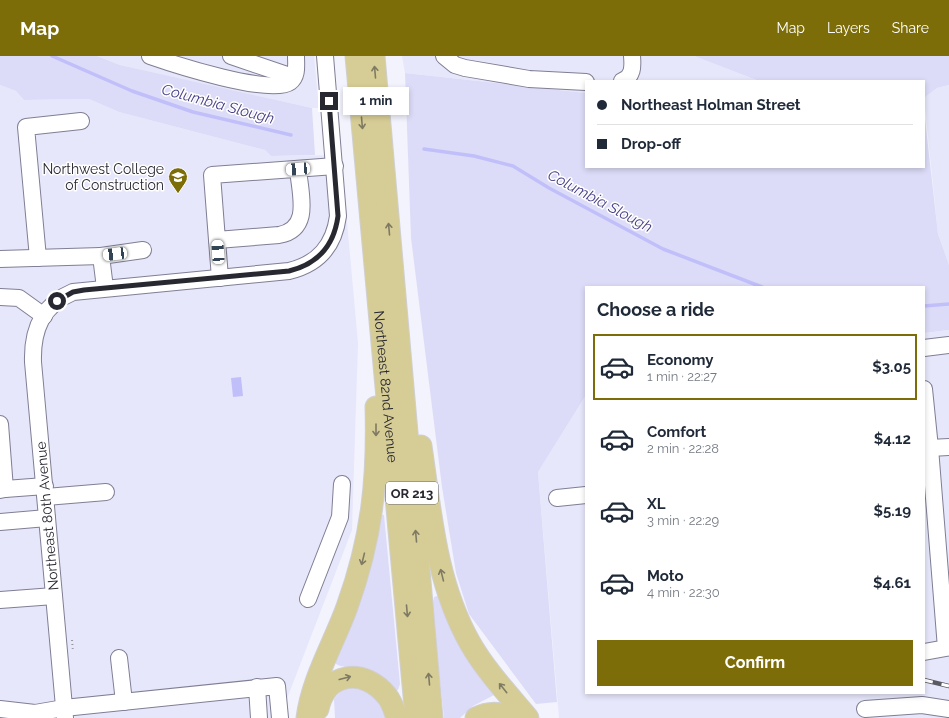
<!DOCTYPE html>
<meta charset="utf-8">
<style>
:root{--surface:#fff;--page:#f6f6f7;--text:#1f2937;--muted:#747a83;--line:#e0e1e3;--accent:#7d6d08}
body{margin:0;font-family:Raleway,sans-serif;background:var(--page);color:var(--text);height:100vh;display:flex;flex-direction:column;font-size:15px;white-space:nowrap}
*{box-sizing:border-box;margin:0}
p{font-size:13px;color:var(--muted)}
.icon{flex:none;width:22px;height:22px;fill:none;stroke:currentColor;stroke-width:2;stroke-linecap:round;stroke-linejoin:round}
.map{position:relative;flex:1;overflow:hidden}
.details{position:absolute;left:585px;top:230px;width:340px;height:408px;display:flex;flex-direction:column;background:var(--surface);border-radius:0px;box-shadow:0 2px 6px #0003}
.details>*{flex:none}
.guide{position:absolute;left:585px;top:24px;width:340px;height:88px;border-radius:0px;box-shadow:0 2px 6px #0003;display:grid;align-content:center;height:88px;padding:0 12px;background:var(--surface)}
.end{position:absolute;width:18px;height:18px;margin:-9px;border:5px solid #282831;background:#fff;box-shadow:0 0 0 2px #fff}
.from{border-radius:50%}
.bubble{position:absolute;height:28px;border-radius:0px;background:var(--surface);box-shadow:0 2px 6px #0003;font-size:13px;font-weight:700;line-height:28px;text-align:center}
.car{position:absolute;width:12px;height:24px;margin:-12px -6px;border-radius:5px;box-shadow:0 0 3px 1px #0007;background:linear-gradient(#fff 24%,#345 0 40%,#fff 0 76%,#345 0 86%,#fff 0)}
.guide b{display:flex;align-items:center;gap:14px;height:38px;font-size:15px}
.guide b+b{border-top:1px solid var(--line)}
.guide i{width:10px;height:10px;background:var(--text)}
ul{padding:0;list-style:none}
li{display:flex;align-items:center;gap:12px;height:66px;margin:0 8px 6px;padding:0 4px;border:2px solid transparent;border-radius:0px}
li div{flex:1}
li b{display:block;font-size:15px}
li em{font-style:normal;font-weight:700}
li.on{border-color:var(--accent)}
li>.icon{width:36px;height:36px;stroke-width:1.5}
h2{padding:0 12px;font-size:18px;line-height:48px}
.action{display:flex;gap:8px;margin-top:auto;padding:8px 12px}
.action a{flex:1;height:46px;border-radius:0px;background:var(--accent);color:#fff;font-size:16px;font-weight:700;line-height:46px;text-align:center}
header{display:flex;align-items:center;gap:24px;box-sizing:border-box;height:56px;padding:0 20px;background:var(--accent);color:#fff}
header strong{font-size:19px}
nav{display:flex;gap:22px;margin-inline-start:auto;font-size:14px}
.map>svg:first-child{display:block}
.built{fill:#e7e7fb}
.green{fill:#dddcf8}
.water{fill:#c1bffa}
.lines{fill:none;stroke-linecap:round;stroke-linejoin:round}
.stream{stroke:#c1bffa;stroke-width:3.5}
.minor-casing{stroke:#7f7e94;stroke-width:18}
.major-casing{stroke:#d0d0d2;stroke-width:23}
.path{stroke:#96969f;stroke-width:2;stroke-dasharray:1 3;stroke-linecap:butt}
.minor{stroke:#fff;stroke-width:16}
.major{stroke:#d6cc95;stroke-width:21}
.rail-casing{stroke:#5a5a63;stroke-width:4.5}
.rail{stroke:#fff;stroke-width:3;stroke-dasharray:9;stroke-linecap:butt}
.oneway{stroke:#7f7a63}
.route{stroke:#282831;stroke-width:5}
.labels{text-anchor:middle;stroke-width:3;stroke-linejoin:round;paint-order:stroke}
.shield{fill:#fff;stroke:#68686f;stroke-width:1}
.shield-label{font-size:13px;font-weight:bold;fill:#282831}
.poi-label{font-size:14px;fill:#282831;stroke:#fff;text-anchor:end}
.street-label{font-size:14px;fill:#282831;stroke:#fff}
.water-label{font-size:15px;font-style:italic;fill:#4a4288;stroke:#fff}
</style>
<header>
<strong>Map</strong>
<nav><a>Map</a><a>Layers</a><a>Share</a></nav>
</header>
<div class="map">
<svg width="949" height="662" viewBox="0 0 949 662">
<rect width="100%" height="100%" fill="#f3f3fd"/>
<g class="built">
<polygon points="97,0 314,0 319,52 312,52 158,18 120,9"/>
<polygon points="402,0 694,0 759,25 586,25 586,37 405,17"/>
<polygon points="0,29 16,35 24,44 89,43 119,56 265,94 271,100 341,99 358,287 352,474 283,653 284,662 0,662"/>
<polygon points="949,29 949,209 938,178 924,42 937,32"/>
<polygon points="949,274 949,662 559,662 538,416 586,339 586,637 924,637 924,277"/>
</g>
<g class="green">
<polygon points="0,0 97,0 120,9 312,52 315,99 271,100 265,94 119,56 89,43 24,44 16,35 0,29"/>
<polygon points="694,0 949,0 949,29 937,32 924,42 924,25 759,25"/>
<polygon points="405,17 586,37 586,111 924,111 924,54 938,178 949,209 949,274 924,277 924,231 586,231 586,339 538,416 557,646 536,648 469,558 456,517 442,431 411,182"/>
<polygon points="378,458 384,459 400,628 398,634 394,635 367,614 340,610 336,608 334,603"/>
<polygon points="437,540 441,542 496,638 473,650 460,662 444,662 432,551 434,541"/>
<path d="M350 631C368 634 381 644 386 662H335L334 643 343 633Z"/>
</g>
<polygon class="water" points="241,321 243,340 233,341 231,322"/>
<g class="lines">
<g class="stream">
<polyline points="52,0 132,35 193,56 291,79"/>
<polyline points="424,93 474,100 513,110 549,132 663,193 762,231"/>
<polyline points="924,250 949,248"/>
</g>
<g class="minor-casing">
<g id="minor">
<path d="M150 0C173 8 271 40 290 26 298 20 296 9 296 0"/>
<polyline points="231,0 293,21"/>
<polyline points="444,0 455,9 465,12 529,23 586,26"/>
<path d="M622 25C633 21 633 11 632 0"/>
<path d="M298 113C300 138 312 173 279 179L217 184 212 119 335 110"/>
<polyline points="217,184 220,222"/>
<polyline points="38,202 26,71 81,65"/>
<polyline points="0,203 101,200"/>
<polyline points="105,232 101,200 143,194"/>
<polyline points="0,241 19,242 44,260"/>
<polyline points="924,292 949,289"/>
<polyline points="924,333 930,392 949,391"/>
<polyline points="0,368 5,433 0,434"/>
<polyline points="5,433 45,430"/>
<polyline points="46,441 106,436"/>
<polyline points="557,442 586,439"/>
<polyline points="0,466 47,462"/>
<polyline points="308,543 340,461 342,428"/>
<polyline points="0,544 54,540"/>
<polyline points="924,596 946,592 930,392"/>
<polyline points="119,602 124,646"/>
<polyline points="257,631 259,662"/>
<polyline points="0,653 35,657"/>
<polyline points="865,653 922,649 949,653"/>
<polyline points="35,662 35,657 64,652 277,630 280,662"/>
<path d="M65 662 33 306C32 274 42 249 73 236L289 215C318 208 334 190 338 160L325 0"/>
</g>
</g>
<g class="major-casing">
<g id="major">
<path id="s1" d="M356 0 416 662"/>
<polyline points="374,0 432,662"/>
<path d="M421 390C431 458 436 527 470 587 486 615 508 638 528 662"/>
<path d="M318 653C326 616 364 611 387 640 392 646 394 654 397 662"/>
<path d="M307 662C312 623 334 587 347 551 372 482 378 424 376 351"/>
<path d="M476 662C489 655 501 656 514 662"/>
</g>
</g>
<polyline class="path" points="72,584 73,595"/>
<use href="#minor" class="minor"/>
<use href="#major" class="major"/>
<g class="rail-casing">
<polyline id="rail" points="924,624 949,630"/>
</g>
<use href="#rail" class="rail"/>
</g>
<defs><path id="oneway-shaft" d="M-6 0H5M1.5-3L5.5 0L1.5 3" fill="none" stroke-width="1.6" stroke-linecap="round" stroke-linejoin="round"/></defs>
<g class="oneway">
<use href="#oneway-shaft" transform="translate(375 16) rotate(-95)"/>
<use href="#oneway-shaft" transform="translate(362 67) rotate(85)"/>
<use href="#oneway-shaft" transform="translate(389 173) rotate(-95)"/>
<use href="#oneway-shaft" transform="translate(376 374) rotate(90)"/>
<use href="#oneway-shaft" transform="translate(416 480) rotate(-95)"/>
<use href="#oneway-shaft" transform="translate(363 503) rotate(104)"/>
<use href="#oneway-shaft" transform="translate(442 519) rotate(-104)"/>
<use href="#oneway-shaft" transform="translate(407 555) rotate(85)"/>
<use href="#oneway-shaft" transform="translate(345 622) rotate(-15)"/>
<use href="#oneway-shaft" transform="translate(429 623) rotate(-95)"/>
<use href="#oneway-shaft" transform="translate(503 632) rotate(-129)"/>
</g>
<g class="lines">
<path class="route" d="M57 245 73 236 84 234 289 215C318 208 334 190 338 160L329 45"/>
</g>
<defs>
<g id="university-pin" transform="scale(1)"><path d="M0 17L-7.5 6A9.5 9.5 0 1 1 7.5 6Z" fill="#7d6d08" stroke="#fff"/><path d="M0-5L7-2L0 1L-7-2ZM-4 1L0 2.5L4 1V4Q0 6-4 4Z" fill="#fff"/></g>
</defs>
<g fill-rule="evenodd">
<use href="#university-pin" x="178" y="121"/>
</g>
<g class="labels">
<rect class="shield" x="386" y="426" width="52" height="22" rx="3"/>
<g class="shield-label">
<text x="412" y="442">OR 213</text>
</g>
<g class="poi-label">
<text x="164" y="118">Northwest College<tspan x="164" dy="16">of Construction</tspan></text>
</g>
<g class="street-label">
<text dy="5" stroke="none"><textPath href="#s1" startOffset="332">Northeast 82nd Avenue</textPath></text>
<text transform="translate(47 460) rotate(-95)" y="5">Northeast 80th Avenue</text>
</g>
<g class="water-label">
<text transform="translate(218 48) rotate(15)" y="5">Columbia Slough</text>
<text transform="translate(600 145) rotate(28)" y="5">Columbia Slough</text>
</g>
</g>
</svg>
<i class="end from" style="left:57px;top:245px"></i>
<i class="end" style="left:329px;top:45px"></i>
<div class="bubble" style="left:343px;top:31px;width:66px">1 min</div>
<i class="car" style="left:298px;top:113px;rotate:266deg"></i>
<i class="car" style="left:218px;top:196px;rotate:356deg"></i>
<i class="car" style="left:115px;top:198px;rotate:263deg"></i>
<div class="guide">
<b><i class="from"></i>Northeast Holman Street</b>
<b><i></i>Drop-off</b>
</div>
<section class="details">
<h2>Choose a ride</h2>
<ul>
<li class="on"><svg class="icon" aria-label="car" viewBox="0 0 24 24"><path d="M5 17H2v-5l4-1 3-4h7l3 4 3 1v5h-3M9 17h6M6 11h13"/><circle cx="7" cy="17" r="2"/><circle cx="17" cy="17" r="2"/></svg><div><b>Economy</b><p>1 min · 22:27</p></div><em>$3.05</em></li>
<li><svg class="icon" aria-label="car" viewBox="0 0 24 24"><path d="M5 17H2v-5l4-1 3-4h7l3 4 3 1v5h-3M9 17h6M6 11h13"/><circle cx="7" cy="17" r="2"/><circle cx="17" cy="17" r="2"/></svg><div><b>Comfort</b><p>2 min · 22:28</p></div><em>$4.12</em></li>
<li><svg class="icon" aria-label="car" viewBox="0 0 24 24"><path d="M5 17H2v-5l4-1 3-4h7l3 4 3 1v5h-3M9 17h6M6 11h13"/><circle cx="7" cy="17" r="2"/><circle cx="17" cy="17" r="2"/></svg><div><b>XL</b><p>3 min · 22:29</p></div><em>$5.19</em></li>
<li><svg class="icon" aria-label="car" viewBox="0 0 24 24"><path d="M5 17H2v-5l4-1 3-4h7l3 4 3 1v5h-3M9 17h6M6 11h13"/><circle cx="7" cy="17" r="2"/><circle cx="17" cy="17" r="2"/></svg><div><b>Moto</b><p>4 min · 22:30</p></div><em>$4.61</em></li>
</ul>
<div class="action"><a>Confirm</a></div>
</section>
</div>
